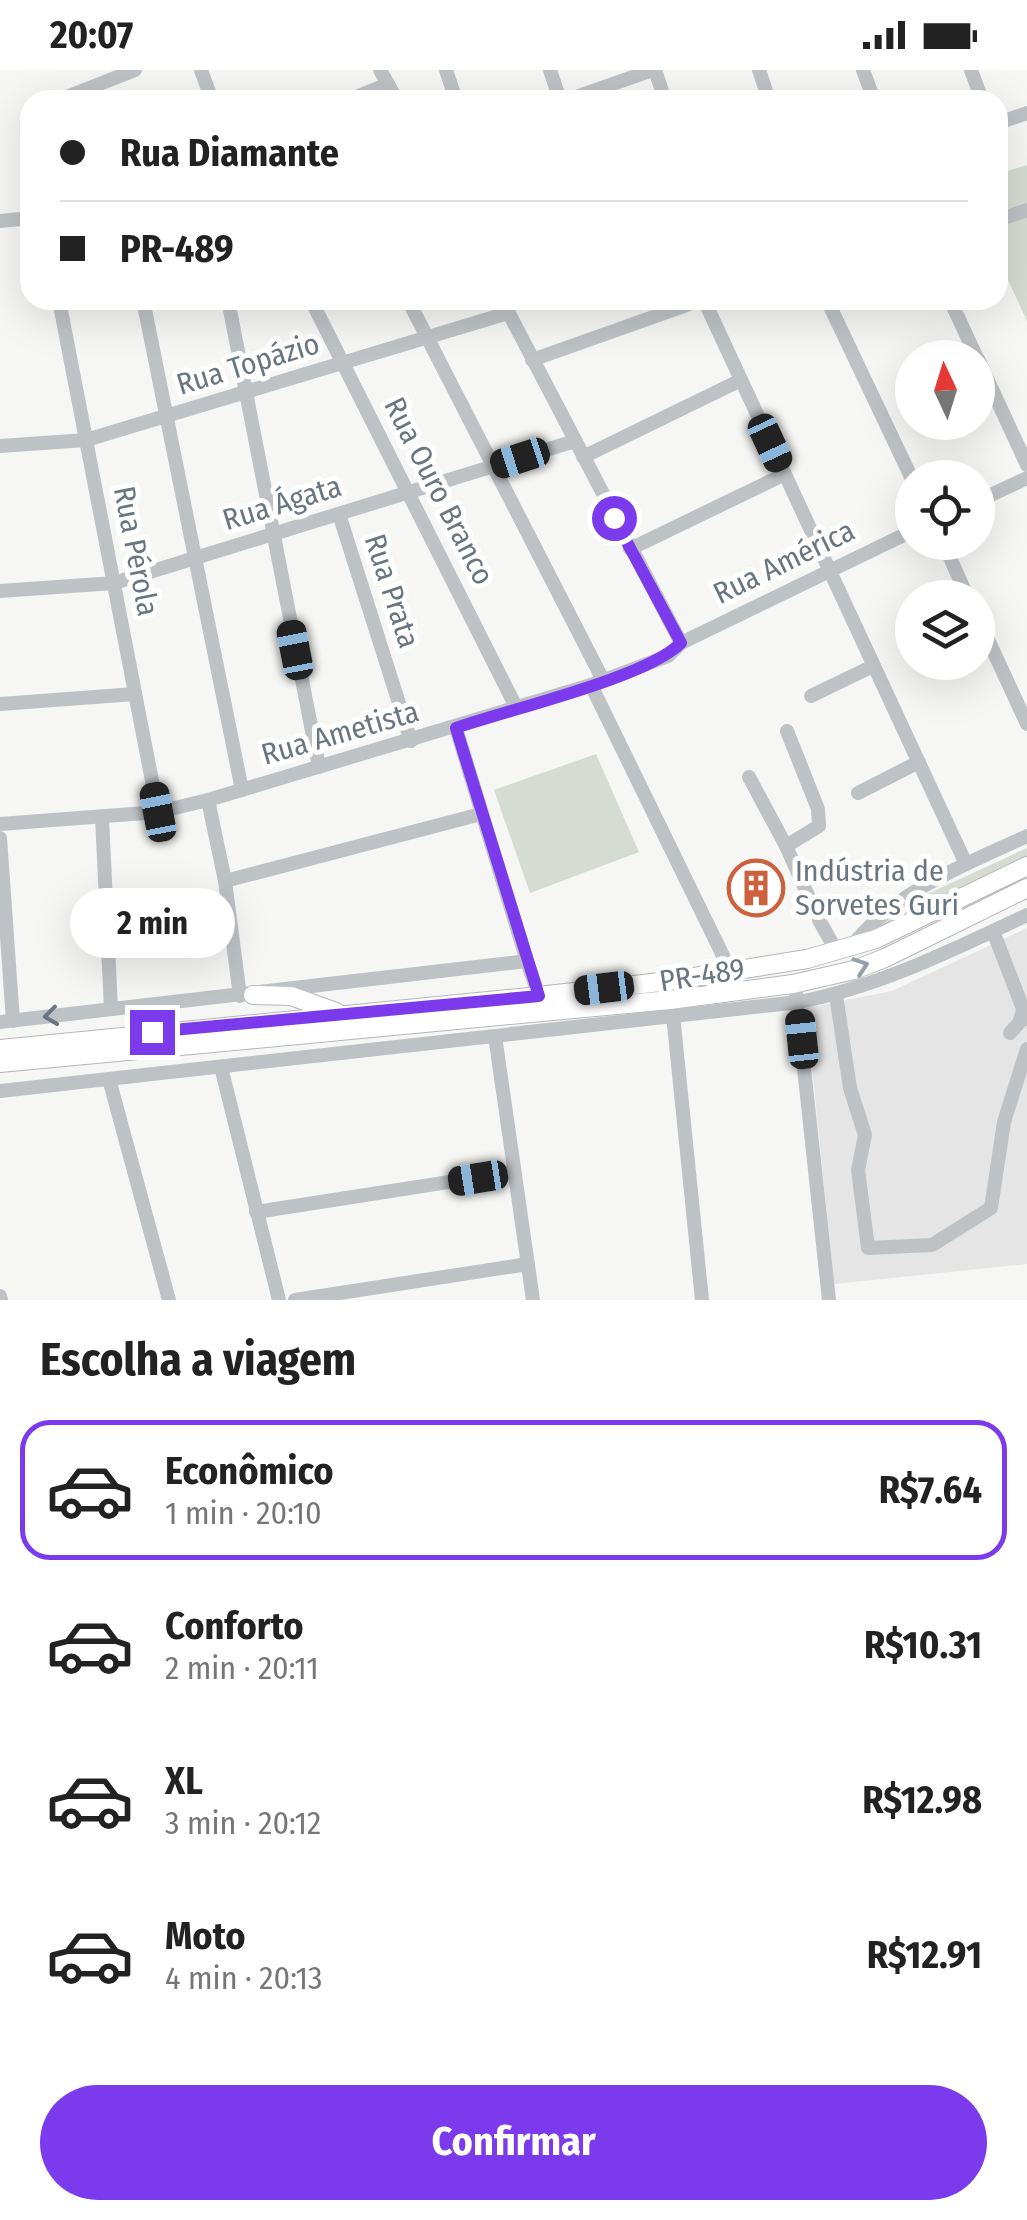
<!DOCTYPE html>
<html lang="pt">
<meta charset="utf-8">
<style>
:root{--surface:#fff;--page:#f6f6f6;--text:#222;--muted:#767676;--line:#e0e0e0;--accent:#7c3aed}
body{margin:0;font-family:"Fira Sans Condensed",sans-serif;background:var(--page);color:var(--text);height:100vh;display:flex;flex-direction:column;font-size:38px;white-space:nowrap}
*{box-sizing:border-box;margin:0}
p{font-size:32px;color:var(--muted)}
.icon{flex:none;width:55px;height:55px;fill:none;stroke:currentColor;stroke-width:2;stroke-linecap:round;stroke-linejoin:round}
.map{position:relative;height:1230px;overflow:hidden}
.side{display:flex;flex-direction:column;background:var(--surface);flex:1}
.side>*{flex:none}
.banner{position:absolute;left:20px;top:20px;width:988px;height:220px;border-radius:30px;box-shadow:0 10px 40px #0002;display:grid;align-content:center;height:220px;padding:0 40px;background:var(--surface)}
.needle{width:65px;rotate:356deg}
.fabs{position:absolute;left:895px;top:270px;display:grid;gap:20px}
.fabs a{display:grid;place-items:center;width:100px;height:100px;border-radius:50%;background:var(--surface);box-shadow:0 10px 40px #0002;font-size:50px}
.end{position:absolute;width:45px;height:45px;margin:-22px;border:12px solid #7c3aed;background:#fff;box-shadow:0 0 0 5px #fff}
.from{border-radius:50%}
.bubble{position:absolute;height:70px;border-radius:35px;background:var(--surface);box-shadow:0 10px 40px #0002;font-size:32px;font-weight:700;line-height:70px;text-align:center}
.car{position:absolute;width:30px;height:60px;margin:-30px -15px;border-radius:12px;box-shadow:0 0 8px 2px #0007;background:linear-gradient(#222 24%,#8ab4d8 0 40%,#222 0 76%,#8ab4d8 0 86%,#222 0)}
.banner b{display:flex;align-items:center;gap:35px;height:95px;font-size:38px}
.banner b+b{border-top:2px solid var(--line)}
.banner i{width:25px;height:25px;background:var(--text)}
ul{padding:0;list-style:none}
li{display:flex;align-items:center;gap:30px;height:140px;margin:0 20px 15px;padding:0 20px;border:5px solid transparent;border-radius:30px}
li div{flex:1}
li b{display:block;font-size:38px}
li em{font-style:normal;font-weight:700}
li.current{border-color:var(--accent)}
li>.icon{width:90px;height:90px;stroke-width:1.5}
h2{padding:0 40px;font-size:45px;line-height:120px}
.button{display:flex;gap:20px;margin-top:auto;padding:20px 40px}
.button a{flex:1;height:115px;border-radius:60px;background:var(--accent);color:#fff;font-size:40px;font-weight:700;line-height:115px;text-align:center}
.status{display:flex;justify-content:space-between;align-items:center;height:70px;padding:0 50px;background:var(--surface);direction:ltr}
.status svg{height:28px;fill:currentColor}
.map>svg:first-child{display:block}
.built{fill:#e4e5e4}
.green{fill:#d6dbd3}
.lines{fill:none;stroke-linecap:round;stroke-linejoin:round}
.major-casing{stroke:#b2b6b9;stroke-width:20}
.minor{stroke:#bec2c5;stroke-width:14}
.major{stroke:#fff;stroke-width:18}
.oneway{stroke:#969fa7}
.oneway2{stroke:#697681}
.route{stroke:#7c3aed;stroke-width:12}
.labels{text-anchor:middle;stroke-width:10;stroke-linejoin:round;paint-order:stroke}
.street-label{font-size:30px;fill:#697681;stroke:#fff}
.poi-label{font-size:30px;fill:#697681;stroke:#fff;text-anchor:start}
</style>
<div class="status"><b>20:07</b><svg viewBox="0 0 49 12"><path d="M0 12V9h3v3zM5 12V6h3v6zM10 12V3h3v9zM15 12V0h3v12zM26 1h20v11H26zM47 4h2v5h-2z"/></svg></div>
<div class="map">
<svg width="1027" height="1230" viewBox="0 0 1027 1230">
<rect width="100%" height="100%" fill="#f6f6f4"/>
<polygon class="built" points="1027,858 1027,1194 834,1214 806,938 892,921"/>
<g class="green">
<polygon points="1027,95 1027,251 998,188 998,104"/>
<polygon points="596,684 639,782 530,823 494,720"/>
<polygon points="1027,778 1027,793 866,864 910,832"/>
</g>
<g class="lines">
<g class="major-casing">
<g id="major">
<polyline points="253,925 291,926 336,942"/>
<polyline points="0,979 539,926 669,911 807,889 876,869 1027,796"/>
<polyline points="0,993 670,930 793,914 854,900 885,888 1027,818"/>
</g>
</g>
<g class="minor">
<polyline points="201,0 212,30"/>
<polyline points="380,0 397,30"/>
<polyline points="446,0 456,30"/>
<polyline points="550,0 560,30"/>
<polyline points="655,0 665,30"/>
<polyline points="759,0 769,30"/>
<polyline points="863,0 874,30"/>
<polyline points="971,0 982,30"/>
<polyline points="59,30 135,0"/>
<polyline points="349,30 388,14"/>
<polyline points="567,30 653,0"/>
<polyline points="998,53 1027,43"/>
<polyline points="998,150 1027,140"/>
<polyline points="0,151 30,148"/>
<polyline points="59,230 158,742"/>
<polyline points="143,230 242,720"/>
<polyline points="228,230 319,697"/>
<polyline points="311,230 516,637"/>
<polyline points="408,230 603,610"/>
<polyline points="502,230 681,573"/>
<polyline points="704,230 966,794"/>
<polyline points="827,230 912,409"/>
<polyline points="950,230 977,288"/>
<polyline points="978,289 1027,395"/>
<polyline points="532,290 701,230"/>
<polyline points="0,376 86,370 508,243"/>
<polyline points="583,387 741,310"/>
<polyline points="978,431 1027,408"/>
<polyline points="339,444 411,671"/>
<polyline points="943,472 968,528"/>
<polyline points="630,479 785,404"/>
<polyline points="0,521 114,513 575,371"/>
<polyline points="978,548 1027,654"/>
<polyline points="591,615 730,900"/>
<polyline points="811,626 873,596"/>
<polyline points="0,634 135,624"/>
<polyline points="456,658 527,891"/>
<polyline points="749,707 786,776 814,839"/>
<polyline points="858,723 919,692"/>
<polyline points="208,730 225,811 240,926"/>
<polyline points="102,747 111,939"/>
<polyline points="0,754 158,742 208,730 591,615 668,586 681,573 912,461"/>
<polyline points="0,768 13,951"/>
<polyline points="786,776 819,756 818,739 787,661"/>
<polyline points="225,811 481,744"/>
<polyline points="819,850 837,882"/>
<polyline points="993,861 1027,949"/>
<path d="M852 876C895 821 965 795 1027 766"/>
<polyline points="796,924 829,1230"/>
<polyline points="836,925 850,1018 865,1065 858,1100 868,1178 932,1175 991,1138 1004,1052 1027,979"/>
<polyline points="673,945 702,1230"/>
<polyline points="0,952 527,891 539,926"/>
<polyline points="1010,963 1019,953 1023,940"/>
<polyline points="495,966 533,1230"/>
<polyline points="221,997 279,1230"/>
<polyline points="109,1009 169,1230"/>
<path d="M0 1021 799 932C881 916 952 880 1027 845"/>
<polyline points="256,1142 513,1102"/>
<polyline points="0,1226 1,1230"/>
<polyline points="295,1230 528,1194"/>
</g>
<use href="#major" class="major"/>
</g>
<defs><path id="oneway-chevron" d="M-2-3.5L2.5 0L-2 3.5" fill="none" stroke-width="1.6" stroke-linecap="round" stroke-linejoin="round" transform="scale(2.5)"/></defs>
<use class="oneway" href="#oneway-chevron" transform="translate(861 896) rotate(-19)"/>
<use class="oneway2" href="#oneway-chevron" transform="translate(51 946) rotate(173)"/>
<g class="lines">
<path class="route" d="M152 962 539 926 456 658C510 639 646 608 681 573L614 448"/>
</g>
<defs>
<g id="building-ring" transform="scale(2.875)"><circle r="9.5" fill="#fff" stroke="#cd603d" stroke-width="1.5"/><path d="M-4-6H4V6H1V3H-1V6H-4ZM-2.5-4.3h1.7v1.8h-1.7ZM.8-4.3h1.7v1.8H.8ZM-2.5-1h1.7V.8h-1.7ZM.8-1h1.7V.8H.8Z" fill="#cd603d"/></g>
</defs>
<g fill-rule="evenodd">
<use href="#building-ring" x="756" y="818"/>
</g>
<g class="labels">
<g class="street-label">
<text transform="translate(248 294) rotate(-17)" y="10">Rua Topázio</text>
<text transform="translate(439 421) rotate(63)" y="10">Rua Ouro Branco</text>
<text transform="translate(282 433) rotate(-17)" y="10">Rua Ágata</text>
<text transform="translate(136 481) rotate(79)" y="10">Rua Pérola</text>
<text transform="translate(784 492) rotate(-26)" y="10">Rua América</text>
<text transform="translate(392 521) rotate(72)" y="10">Rua Prata</text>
<text transform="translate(340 663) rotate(-16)" y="10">Rua Ametista</text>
<text transform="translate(702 905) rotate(-9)" y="10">PR-489</text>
</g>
<g class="poi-label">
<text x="795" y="811">Indústria de<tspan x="795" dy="34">Sorvetes Guri</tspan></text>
</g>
</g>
</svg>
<div class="fabs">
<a><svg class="needle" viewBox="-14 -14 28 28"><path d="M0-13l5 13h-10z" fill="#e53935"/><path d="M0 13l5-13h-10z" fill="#767676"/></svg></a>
<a><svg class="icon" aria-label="locate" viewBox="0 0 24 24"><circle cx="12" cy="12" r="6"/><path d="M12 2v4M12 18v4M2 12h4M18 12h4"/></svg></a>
<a><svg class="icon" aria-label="layers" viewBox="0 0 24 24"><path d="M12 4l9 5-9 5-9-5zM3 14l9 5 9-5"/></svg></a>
</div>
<i class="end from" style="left:614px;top:448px"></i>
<i class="end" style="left:152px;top:962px"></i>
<div class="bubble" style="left:70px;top:818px;width:165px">2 min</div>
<i class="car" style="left:770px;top:373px;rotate:155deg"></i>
<i class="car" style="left:520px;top:388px;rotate:252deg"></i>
<i class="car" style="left:295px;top:580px;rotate:349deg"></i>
<i class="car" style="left:158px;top:742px;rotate:349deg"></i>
<i class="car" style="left:604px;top:918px;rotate:263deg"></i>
<i class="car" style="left:802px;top:969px;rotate:354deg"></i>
<i class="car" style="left:478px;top:1108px;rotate:261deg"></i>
<div class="banner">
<b><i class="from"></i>Rua Diamante</b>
<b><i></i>PR-489</b>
</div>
</div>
<section class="side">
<h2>Escolha a viagem</h2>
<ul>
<li class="current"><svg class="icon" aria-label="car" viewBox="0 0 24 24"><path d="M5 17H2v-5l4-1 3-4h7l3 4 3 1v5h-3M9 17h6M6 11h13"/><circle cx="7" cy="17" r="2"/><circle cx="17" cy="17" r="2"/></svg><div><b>Econômico</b><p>1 min · 20:10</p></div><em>R$7.64</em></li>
<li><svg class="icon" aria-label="car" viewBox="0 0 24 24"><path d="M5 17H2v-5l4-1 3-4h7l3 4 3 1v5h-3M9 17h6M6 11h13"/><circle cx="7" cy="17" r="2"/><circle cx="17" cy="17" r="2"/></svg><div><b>Conforto</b><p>2 min · 20:11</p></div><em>R$10.31</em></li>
<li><svg class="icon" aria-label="car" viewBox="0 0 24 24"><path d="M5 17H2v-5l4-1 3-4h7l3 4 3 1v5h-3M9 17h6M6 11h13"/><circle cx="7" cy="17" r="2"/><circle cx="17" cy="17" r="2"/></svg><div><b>XL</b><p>3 min · 20:12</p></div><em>R$12.98</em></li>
<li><svg class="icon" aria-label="car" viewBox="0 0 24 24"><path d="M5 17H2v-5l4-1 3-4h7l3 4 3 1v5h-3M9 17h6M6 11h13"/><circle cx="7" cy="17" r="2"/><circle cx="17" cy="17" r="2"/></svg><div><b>Moto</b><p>4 min · 20:13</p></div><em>R$12.91</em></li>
</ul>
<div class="button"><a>Confirmar</a></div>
</section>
